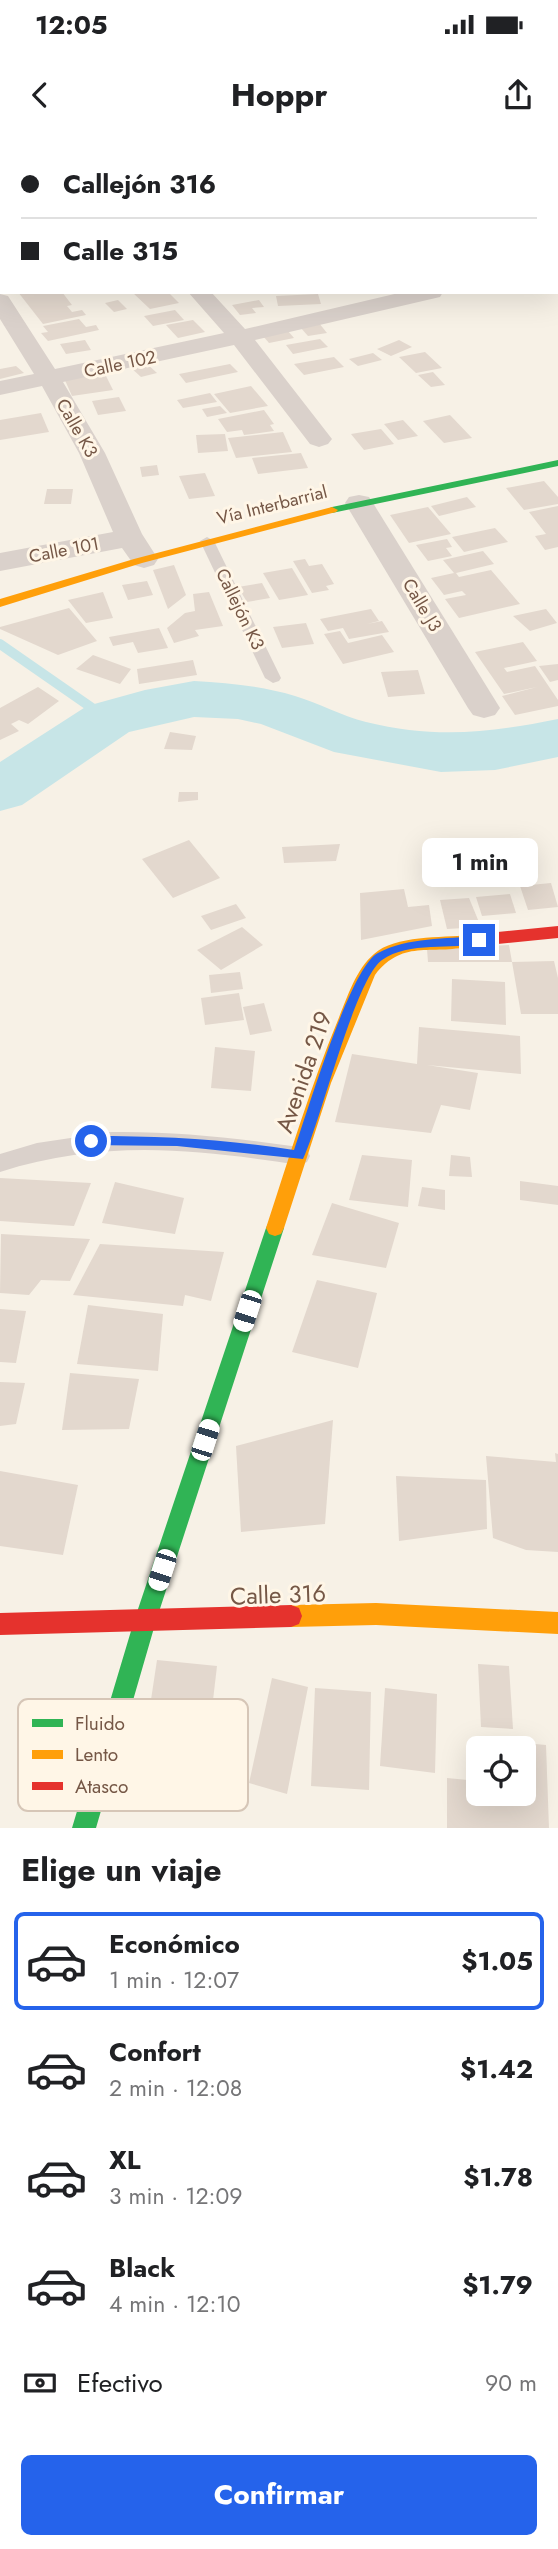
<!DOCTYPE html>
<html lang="es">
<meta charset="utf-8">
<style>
:root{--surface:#fff;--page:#f6f6f6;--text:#202124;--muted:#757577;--line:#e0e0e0;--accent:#2563eb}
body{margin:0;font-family:Jost,sans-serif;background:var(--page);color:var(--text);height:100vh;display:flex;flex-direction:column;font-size:26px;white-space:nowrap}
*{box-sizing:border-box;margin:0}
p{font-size:23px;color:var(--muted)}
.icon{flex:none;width:38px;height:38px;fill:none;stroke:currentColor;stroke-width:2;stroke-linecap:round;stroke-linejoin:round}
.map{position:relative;height:1688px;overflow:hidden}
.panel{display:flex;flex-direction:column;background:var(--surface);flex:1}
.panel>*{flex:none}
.top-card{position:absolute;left:0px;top:0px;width:558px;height:154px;box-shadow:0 7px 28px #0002;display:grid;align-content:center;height:154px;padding:0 21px;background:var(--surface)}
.controls{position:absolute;left:466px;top:1596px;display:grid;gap:14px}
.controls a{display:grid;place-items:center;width:70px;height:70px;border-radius:10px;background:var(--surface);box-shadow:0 7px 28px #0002;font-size:35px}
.end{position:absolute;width:32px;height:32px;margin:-16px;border:9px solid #2563eb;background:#fff;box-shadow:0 0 0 4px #fff}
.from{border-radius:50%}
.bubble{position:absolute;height:49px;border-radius:10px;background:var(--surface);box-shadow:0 7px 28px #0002;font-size:23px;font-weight:700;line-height:49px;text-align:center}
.car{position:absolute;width:21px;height:42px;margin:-21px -10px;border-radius:9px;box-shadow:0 0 5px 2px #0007;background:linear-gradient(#fff 24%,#345 0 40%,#fff 0 76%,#345 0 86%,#fff 0)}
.top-card b{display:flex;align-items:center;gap:24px;height:66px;font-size:26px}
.top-card b+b{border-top:2px solid var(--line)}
.top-card i{width:18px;height:18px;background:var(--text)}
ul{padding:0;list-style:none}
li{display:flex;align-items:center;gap:21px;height:98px;margin:0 14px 10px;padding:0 7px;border:4px solid transparent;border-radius:10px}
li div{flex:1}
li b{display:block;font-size:26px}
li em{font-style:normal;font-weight:700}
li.active{border-color:var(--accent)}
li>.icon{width:63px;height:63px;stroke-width:1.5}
h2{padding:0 21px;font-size:32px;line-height:84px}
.pay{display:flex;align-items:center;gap:18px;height:77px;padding:0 21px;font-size:26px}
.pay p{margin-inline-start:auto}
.primary-button{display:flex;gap:14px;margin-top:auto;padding:14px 21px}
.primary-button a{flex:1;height:80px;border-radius:10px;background:var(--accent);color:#fff;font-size:28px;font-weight:700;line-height:80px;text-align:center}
.status{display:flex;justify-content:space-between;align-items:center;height:49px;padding:0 35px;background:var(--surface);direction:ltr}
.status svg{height:19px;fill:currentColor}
header{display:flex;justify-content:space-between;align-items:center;height:91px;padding:0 21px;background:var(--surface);font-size:32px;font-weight:700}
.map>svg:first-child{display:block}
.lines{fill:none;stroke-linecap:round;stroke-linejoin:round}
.stream{stroke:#c7e5e7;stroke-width:10}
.river{fill:#c7e5e7;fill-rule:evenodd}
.building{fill:#e3d8ce}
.lane{fill:#dad1cb;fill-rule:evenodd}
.street{fill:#dad1cb;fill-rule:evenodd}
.fast{fill:#30b455;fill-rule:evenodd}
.slow{fill:#ff9f0a;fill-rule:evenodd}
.jam{fill:#e5322d;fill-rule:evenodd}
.route{fill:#2563eb}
.labels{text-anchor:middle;stroke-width:6;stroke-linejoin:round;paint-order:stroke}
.far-street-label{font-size:18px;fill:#755746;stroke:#fff6e7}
.near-street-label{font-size:24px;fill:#755746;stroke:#fff6e7}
.key{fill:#fff6e7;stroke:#d6c6b7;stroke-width:2}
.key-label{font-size:19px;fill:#755746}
</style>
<div class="status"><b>12:05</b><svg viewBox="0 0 49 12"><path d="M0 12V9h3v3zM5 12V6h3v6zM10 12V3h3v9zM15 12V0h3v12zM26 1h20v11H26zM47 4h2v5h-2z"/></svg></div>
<header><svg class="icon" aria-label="back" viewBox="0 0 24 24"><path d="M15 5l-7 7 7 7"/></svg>Hoppr<svg class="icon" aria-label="share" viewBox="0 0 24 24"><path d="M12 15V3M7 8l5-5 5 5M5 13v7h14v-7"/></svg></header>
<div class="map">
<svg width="558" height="1688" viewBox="0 0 558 1688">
<rect width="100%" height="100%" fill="#f7f1e6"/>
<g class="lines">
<polyline class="stream" points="0,504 108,579"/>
<path class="river" d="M194 541C229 543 262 546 295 556 319 563 342 576 366 582 436 599 489 593 558 579V617L495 630 441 632 334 612 261 584 238 579 194 577 129 592 22 665 0 671V622L87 566 145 550Z"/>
</g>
<g class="building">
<polygon points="18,152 62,152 72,165 67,166 72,172 82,170 86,175 43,184"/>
<polygon points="132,152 168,152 179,163 150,169"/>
<polygon points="318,154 321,164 278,166 276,156"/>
<polygon points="118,160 127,169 114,172 105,163"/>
<polygon points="259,160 264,167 252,168 256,173 240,175 232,165"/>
<polygon points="175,170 184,180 153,186 144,176"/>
<polygon points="79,179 86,187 96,185 99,190 48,201 41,193 48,192 43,186"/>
<polygon points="193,180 205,192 178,198 166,185"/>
<polygon points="319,183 327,193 308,196 300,187"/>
<polygon points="288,191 294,198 269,203 263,196"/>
<polygon points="320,199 328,207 293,214 286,205"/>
<polygon points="85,200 91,210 66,214 60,204"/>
<polygon points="399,200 412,207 391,216 377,209"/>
<polygon points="425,212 442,228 416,233 399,217"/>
<polygon points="373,213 382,220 358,226 349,219"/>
<polygon points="334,217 344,227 304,235 294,224"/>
<polygon points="146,223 157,233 141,237 130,227"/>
<polygon points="230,224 238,232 186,243 179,234"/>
<polygon points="16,226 24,233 0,239 0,229"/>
<polygon points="104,232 113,250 72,256 64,238"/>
<polygon points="433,232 445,245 431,247 418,235"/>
<polygon points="251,246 268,266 230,273 214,254"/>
<polygon points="210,253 217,262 183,268 177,260"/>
<polygon points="119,257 126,271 98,275 92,261"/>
<polygon points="220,266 227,273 207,277 202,269"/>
<polygon points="264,270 274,284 270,285 274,291 244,295 242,290 227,292 218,279"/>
<polygon points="41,273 49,292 0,300 0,280"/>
<polygon points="450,275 472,298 444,303 423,281"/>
<polygon points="403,280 418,296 398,300 384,284"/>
<polygon points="381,289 394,304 364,310 351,294"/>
<polygon points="283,292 292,312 236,318 228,298"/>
<polygon points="225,294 228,311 198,313 196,295"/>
<polygon points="301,313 308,328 258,334 252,318"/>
<polygon points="157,325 159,335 142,337 140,327"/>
<polygon points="205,333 215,356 189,359 179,336"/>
<polygon points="544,341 558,357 558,364 524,370 506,348"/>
<polygon points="47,349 73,349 71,364 44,364"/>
<polygon points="467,357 476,367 439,376 431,366"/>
<polygon points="558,366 558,407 545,410 535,396 546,394 529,372"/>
<polygon points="428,367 451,394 409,403 390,375"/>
<polygon points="495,388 508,402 464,412 452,397"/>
<polygon points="447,399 452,407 446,408 452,416 428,421 416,405"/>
<polygon points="483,411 494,424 456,433 459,437 491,430 520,464 459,478 445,459 466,455 462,451 444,455 431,438 454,433 443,420"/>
<polygon points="305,419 309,426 322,424 334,444 326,446 329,450 312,453 293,421"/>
<polygon points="174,425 186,455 168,469 153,430"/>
<polygon points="292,428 308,455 279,460 263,433"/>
<polygon points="147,441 153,455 128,460 122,445"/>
<polygon points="262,443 270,458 247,462 238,447"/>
<polygon points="103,452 113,478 86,483 68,460"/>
<polygon points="209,452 223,486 195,490 199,496 174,503 167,488 185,473 195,471 193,454"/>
<polygon points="69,468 97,501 58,515 0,489 0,487"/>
<polygon points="371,469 379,481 367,484 382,481 389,492 349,499 343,488 328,491 320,479"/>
<polygon points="546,469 557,483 530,491 513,476"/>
<polygon points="306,483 314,504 282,508 273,487"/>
<polygon points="159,488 168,508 138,513 133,502 113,506 109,497"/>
<polygon points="340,491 348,503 382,495 394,512 343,524 324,494"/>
<polygon points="523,502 537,521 504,528 507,532 535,526 558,560 558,566 515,575 502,556 537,547 504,554 475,512"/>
<polygon points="93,515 131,529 120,544 76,529"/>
<polygon points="193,520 197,535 139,544 137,529"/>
<polygon points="558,524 558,540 550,542 539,526"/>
<polygon points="418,530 425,554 388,557 381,532"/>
<polygon points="38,547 59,561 28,584 19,580 11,584 19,591 0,600 0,568"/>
<polygon points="170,592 196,596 192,610 164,609"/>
<polygon points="179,652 198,652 198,660 178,662"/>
<polygon points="189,700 220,738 173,758 142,719"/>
<polygon points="340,704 336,721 284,723 282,707"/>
<polygon points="551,743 558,767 528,770 520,746"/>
<polygon points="404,749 408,767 429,765 432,786 361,800 360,753"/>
<polygon points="510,754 516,773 482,776 476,757"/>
<polygon points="469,758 481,787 447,789 440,760"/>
<polygon points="236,764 246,778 211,790 201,776"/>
<polygon points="242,787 263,805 221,830 197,810"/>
<polygon points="509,805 512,822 554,821 558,838 558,874 521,874 512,822 428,822 427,809"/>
<polygon points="240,832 243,849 211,853 209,835"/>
<polygon points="452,839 505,842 506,885 451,881"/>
<polygon points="239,853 244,880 205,885 201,858"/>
<polygon points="264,863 272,891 250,895 243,867"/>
<polygon points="419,887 520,896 521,934 427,925 478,933 470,970 441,965 431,993 335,982 352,914 417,924"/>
<polygon points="215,907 255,911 251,951 211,948"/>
<polygon points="362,1015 412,1020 408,1067 349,1060"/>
<polygon points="451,1015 470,1017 472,1037 449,1036"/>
<polygon points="0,1038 91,1043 74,1086 0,1081"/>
<polygon points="520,1041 558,1046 558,1065 520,1060"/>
<polygon points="115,1042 184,1058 175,1094 102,1083"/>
<polygon points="422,1047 445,1050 445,1070 418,1066"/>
<polygon points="332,1063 399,1083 386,1128 312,1115"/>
<polygon points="1,1094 90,1099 70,1141 41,1140 29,1155 0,1153"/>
<polygon points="100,1104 224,1112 211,1161 185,1155 183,1166 73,1155"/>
<polygon points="317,1140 377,1153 358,1228 292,1212"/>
<polygon points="88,1165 163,1174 158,1231 77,1224"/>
<polygon points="0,1169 26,1171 16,1223 0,1222"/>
<polygon points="70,1233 139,1239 129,1289 62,1290"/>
<polygon points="0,1242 25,1243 16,1284 0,1286"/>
<polygon points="333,1280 325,1384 241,1392 236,1306"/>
<polygon points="555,1313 558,1314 558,1412 526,1410 493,1398 486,1316 556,1322"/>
<polygon points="0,1331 78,1345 63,1415 0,1406"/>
<polygon points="396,1336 486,1340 487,1389 399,1401"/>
<polygon points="157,1520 217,1526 202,1654 138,1646"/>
<polygon points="478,1524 509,1526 513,1589 481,1587"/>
<polygon points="272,1538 308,1547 287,1654 249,1643"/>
<polygon points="315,1548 371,1552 369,1650 311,1646"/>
<polygon points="385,1548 437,1554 435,1633 380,1626"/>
<polygon points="482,1599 546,1605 549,1688 447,1688 447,1638 478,1641 478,1654 523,1654 523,1608 482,1608"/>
</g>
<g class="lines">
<g class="lane">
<polygon points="207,397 214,401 281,538 279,541 273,543 265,538 200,401"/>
<path d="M111 992C174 991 236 998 299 1007L307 1010 310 1016 307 1022 299 1025C193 1009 105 999 0 1032V1014L37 1003Z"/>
</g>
<g class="street">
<polygon points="444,0 465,0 466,2 445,2"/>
<rect x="556" y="53" width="2" height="12"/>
<polygon points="0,118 2,118 0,131"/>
<rect x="556" y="120" width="2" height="12"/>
<polygon points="188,152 211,152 245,189 403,152 443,152 440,157 255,200 332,299 328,304 319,307 310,304 234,205 63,242 105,313 142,394 158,419 154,425 144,428 134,425 122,408 0,431 0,413 113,392 79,313 42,246 0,255 0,241 34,234 0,179 0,154 8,156 55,229 224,193"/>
<polygon points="359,355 369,357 373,363 500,568 495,575 484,578 473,575 468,568 345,363 349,357"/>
</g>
<g class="fast">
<polygon points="558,320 558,326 332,373 326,370 332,367"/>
<polygon points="275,1080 281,1082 284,1088 156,1481 96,1688 72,1688 134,1481 266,1088 269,1082"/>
</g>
<g class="slow">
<polygon points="332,367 338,370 336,372 142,423 0,467 0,459 134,419"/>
<path d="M468 795 473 797 476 801 473 805C435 817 404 797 375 835L331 943 284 1088 281 1094 275 1096 269 1094 266 1088C289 1018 310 948 338 880 347 858 356 829 374 814 395 795 442 798 468 795Z"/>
<polygon points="376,1463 558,1472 558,1494 376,1485 291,1487 283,1484 280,1476 283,1468 291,1465"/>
</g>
<g class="jam">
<polygon points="558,786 558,798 468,807 460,801 468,795"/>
<polygon points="291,1465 299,1468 302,1476 299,1484 291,1487 0,1495 0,1473"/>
</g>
</g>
<path class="route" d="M479 796 483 797V803C452 810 409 801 382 820 355 839 321 981 303 1019L177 1006 87 1005V998L91 996C163 996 223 999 294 1010 307 974 350 827 378 813 408 797 446 799 479 796Z"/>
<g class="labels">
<g class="far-street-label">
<text transform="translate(120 224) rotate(-12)" y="6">Calle 102</text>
<text transform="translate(77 288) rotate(60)" y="6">Calle K3</text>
<text transform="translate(272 365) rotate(-14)" y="6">Vía Interbarrial</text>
<text transform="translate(64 410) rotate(-11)" y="6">Calle 101</text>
<text transform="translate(422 465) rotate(59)" y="6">Calle J3</text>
<text transform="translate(240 469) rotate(64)" y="6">Callejón K3</text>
</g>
<g class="near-street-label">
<text transform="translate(304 932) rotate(-71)" y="8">Avenida 219</text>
<text transform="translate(278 1455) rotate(-2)" y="8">Calle 316</text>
</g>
</g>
<rect x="18" y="1559" width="230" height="112" rx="10" class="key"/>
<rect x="32" y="1579" width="31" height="8" fill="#30b455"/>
<rect x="32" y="1610" width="31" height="9" fill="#ff9f0a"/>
<rect x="32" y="1642" width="31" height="8" fill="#e5322d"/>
<g class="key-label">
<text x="75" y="1590">Fluido</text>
<text x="75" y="1621">Lento</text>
<text x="75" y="1653">Atasco</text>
</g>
</svg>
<div class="controls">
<a><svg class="icon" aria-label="locate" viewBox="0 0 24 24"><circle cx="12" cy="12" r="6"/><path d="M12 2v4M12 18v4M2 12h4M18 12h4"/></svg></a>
</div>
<i class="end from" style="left:91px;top:1001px"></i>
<i class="end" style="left:479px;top:800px"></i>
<div class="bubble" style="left:422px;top:698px;width:116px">1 min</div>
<i class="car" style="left:247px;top:1171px;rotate:198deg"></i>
<i class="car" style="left:205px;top:1300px;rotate:18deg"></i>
<i class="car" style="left:162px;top:1430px;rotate:198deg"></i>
<div class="top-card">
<b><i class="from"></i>Callejón 316</b>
<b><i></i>Calle 315</b>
</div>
</div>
<section class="panel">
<h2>Elige un viaje</h2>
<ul>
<li class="active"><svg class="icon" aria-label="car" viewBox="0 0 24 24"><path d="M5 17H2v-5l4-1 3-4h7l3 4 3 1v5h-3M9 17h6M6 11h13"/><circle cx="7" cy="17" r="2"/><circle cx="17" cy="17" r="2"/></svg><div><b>Económico</b><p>1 min · 12:07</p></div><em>$1.05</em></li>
<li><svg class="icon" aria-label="car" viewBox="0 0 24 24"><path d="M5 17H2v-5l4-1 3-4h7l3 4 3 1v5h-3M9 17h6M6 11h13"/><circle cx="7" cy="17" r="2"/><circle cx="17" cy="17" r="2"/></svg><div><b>Confort</b><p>2 min · 12:08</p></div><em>$1.42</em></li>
<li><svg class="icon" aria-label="car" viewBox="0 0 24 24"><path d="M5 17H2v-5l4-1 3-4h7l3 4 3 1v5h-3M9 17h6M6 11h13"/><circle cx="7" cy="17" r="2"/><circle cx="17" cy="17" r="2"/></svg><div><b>XL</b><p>3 min · 12:09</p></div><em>$1.78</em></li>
<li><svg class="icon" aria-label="car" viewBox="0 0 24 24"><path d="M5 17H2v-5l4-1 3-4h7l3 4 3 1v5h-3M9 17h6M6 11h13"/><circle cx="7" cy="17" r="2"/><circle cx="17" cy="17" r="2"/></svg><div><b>Black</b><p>4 min · 12:10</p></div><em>$1.79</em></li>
</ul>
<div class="pay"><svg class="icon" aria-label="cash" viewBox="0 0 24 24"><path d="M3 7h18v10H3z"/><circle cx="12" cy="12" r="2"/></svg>Efectivo<p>90 m</p></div>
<div class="primary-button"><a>Confirmar</a></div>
</section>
